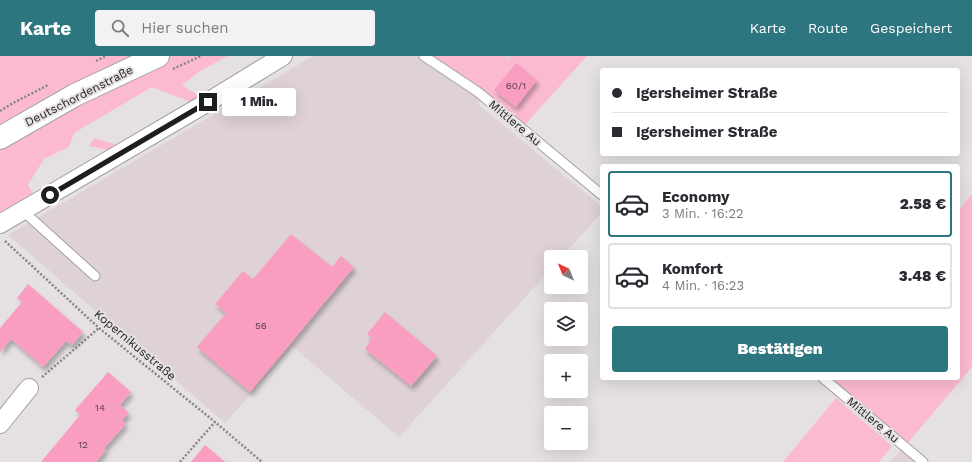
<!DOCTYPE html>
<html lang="de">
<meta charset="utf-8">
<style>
:root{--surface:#fff;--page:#f2f2f3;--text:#2b2b33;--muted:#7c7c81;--line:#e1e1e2;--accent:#2e767f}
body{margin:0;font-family:"Work Sans",sans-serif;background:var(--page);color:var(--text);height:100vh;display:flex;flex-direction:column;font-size:15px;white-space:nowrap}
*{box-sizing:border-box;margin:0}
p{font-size:13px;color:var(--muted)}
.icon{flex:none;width:22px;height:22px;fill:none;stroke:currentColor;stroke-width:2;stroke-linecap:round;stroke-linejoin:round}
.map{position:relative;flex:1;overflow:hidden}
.details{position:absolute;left:600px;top:108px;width:360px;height:216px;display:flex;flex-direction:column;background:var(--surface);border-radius:4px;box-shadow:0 4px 16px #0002}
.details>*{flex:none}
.top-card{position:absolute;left:600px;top:12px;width:360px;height:88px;border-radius:4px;box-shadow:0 4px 16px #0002;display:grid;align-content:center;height:88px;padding:0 12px;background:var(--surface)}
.needle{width:26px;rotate:317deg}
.buttons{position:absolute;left:544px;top:194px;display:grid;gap:8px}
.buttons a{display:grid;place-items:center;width:44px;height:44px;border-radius:4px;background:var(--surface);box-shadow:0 4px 16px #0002;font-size:20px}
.end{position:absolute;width:18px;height:18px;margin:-9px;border:5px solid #1f1e1e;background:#fff;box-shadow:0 0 0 2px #fff}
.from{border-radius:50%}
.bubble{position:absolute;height:28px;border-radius:4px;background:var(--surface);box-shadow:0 4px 16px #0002;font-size:13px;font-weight:800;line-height:28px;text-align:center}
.top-card b{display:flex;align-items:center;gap:14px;height:38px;font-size:15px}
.top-card b+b{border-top:1px solid var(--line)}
.top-card i{width:10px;height:10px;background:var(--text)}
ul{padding:7px 0 0;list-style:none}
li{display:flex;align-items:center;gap:12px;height:66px;margin:0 8px 6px;padding:0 4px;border:2px solid var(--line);border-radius:4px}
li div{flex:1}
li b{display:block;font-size:15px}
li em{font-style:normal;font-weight:800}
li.current{border-color:var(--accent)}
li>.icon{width:36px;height:36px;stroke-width:1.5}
.action{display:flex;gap:8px;margin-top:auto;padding:8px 12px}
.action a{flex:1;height:46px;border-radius:4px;background:var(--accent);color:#fff;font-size:16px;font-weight:800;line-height:46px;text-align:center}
header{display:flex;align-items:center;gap:24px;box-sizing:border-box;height:56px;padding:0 20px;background:var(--accent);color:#fff}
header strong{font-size:19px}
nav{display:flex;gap:22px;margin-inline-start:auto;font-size:14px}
.search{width:280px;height:36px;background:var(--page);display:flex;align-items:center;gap:10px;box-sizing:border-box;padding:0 14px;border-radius:4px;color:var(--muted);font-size:15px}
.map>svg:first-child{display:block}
.built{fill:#dfd2d6}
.green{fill:#fcbad1}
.building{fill:#f99ec0;filter:url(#shadow)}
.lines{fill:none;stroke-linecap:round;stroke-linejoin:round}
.service-casing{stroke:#a4a0a1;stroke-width:11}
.minor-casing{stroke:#a4a0a1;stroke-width:20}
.tertiary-casing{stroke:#a4a0a1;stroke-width:24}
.path{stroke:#878485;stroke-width:2.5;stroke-dasharray:2 2;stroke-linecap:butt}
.service{stroke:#fff;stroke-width:9}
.minor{stroke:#fff;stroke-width:18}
.tertiary{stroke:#fff;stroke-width:22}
.route{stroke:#1f1e1e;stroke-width:5}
.labels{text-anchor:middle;stroke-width:4;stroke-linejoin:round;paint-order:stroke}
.number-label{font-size:10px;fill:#563e46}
.street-label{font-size:12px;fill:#1f1e1e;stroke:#e5e0e2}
</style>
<header>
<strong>Karte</strong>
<div class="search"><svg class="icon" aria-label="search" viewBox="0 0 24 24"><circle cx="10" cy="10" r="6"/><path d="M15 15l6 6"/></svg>Hier suchen</div>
<nav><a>Karte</a><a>Route</a><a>Gespeichert</a></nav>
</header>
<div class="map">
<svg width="972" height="406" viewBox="0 0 972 406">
<defs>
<filter id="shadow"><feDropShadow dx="2.5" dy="4.5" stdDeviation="2" flood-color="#0004"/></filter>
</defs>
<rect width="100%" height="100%" fill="#e5e0e2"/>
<g class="built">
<polygon points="313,0 515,0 478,48 602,151 602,156 562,201 551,201 551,213 399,381 293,291 225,367 8,179"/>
<polygon points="905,390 923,406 890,406"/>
</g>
<g class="green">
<polygon points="0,0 228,0 200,15 182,29 208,46 201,50 152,31 74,77 69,91 44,103 28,129 38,146 6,165 0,158"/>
<polygon points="430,0 506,0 508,4 511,0 587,0 522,72"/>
<polygon points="94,82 115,88 108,94 89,90"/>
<polygon points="972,138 972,311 905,390 823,322 958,322 958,155"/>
<polygon points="836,342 892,390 879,406 783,406"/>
</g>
<g class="building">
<polygon points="516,7 537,24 516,51 494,34"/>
<polygon points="291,178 332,211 341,200 354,211 250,336 197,291 226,257 215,248 243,215 253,223"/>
<polygon points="28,228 83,276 72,289 66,285 43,311 11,283 0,296 0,272 22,246 17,242"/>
<polygon points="385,256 437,300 411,330 365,293 372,282 367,278"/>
<polygon points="108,316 131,336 120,349 129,357 122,364 126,368 104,392 106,394 96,406 41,406 80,359 75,354"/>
<polygon points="205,389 225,406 191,406"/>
</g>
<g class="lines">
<g class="service-casing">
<g id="service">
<polyline points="424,0 478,36 602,139"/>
<polyline points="23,155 95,220"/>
<polyline points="823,322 923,406"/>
</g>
</g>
<g class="minor-casing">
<g id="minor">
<polyline points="0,168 208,46 283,0"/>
<polyline points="0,368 29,332"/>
</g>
</g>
<g class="tertiary-casing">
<polyline id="tertiary" points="0,82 75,39 158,0"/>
</g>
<g class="path">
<polyline points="96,5 106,0"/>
<polyline points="173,13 201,0"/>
<polyline points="0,55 13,47 48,29"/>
<polyline points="5,185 99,272 215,366 262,406"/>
<polyline points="42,321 99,272"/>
<polyline points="180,406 215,366"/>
</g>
<use href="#service" class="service"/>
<use href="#minor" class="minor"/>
<use href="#tertiary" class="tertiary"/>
</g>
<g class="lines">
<polyline class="route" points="50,139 208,46"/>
</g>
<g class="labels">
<g class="number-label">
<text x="516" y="33">60/1</text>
<text x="261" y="273">56</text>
<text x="100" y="355">14</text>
<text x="83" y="392">12</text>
</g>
<g class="street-label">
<text transform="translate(79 40) rotate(-27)" y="4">Deutschordenstraße</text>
<text transform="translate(515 67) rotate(40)" y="4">Mittlere Au</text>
<text transform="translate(135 289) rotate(40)" y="4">Kopernikusstraße</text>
<text transform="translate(873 364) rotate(40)" y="4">Mittlere Au</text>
</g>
</g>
</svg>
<div class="buttons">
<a><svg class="needle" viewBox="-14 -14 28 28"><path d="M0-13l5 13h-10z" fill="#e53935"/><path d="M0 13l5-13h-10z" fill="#7c7c81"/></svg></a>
<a><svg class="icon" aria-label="layers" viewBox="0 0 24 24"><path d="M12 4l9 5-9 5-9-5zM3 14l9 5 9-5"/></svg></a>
<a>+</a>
<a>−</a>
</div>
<i class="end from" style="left:50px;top:139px"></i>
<i class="end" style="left:208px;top:46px"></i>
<div class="bubble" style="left:222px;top:32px;width:74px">1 Min.</div>
<div class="top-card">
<b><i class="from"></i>Igersheimer Straße</b>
<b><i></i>Igersheimer Straße</b>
</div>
<section class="details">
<ul>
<li class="current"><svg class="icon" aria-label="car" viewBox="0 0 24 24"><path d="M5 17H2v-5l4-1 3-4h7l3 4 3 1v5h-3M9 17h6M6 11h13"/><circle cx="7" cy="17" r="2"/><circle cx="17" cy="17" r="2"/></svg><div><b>Economy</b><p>3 Min. · 16:22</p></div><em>2.58 €</em></li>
<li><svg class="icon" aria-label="car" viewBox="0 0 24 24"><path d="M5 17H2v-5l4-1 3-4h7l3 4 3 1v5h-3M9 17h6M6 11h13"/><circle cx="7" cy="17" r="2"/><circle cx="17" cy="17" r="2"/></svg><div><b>Komfort</b><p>4 Min. · 16:23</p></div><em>3.48 €</em></li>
</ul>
<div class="action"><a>Bestätigen</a></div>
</section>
</div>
